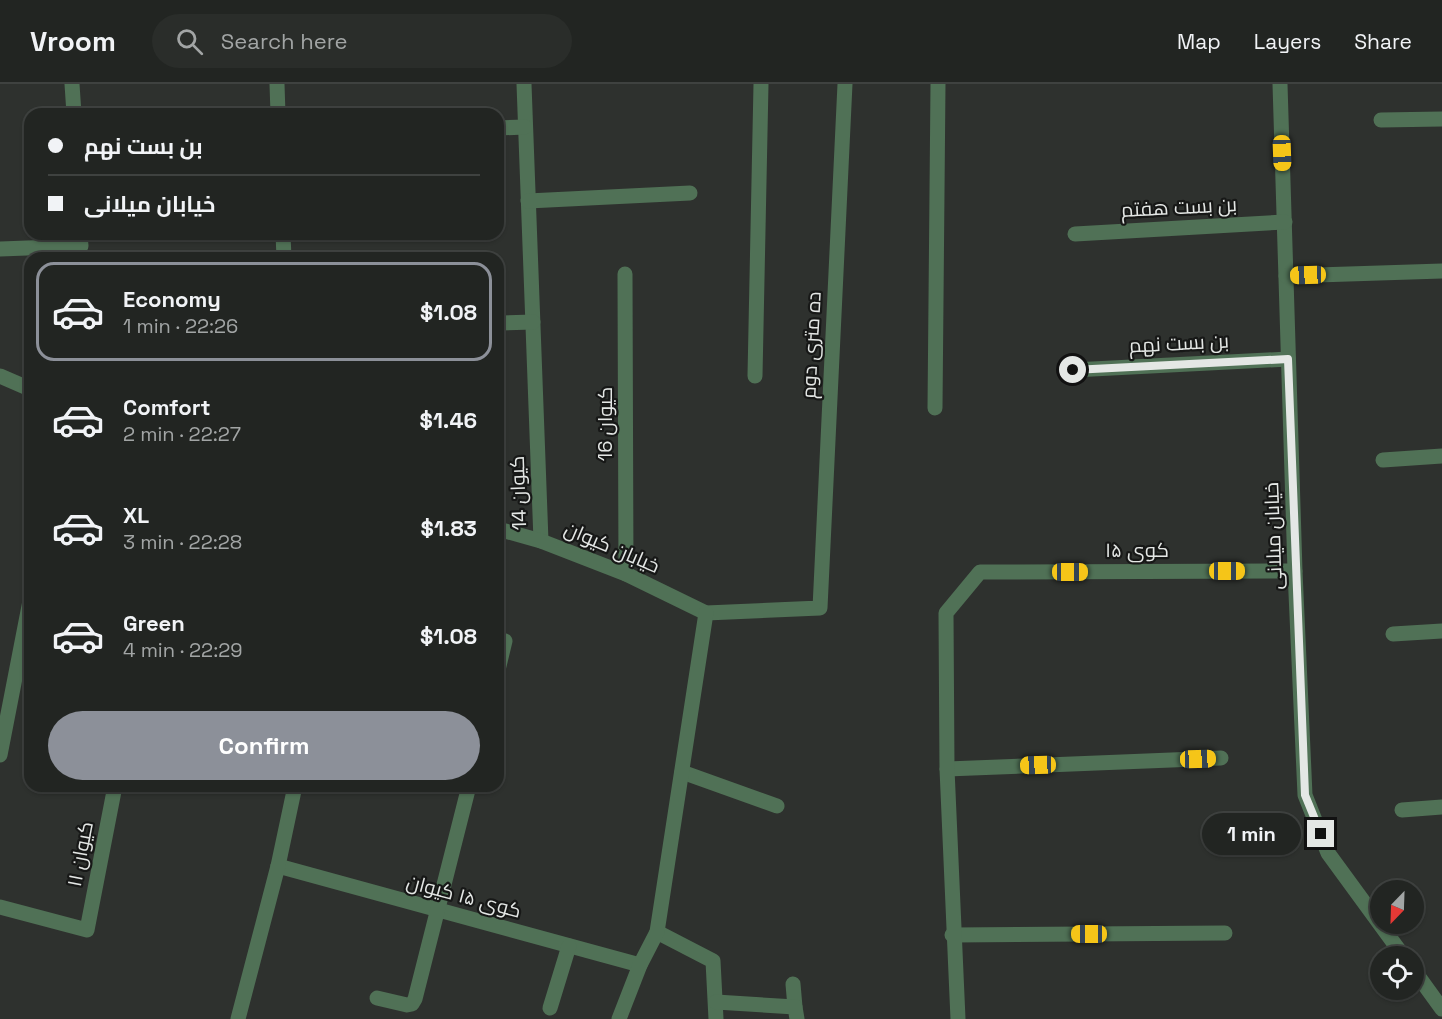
<!DOCTYPE html>
<meta charset="utf-8">
<style>
:root{--surface:#222522;--page:#2a2d2a;--text:#f1f3f6;--muted:#a2a5a5;--line:#3f4240;--accent:#8c9099}
body{margin:0;font-family:"Space Grotesk",Cairo,sans-serif;background:var(--page);color:var(--text);height:100vh;display:flex;flex-direction:column;font-size:22px;white-space:nowrap}
*{box-sizing:border-box;margin:0}
p{font-size:20px;color:var(--muted)}
.icon{flex:none;width:33px;height:33px;fill:none;stroke:currentColor;stroke-width:2;stroke-linecap:round;stroke-linejoin:round}
.map{position:relative;flex:1;overflow:hidden}
.sheet{position:absolute;left:24px;top:168px;width:480px;height:540px;display:flex;flex-direction:column;background:var(--surface);border-radius:18px;box-shadow:0 2px 4px #0004,0 0 0 2px var(--line)}
.sheet>*{flex:none}
.banner{position:absolute;left:24px;top:24px;width:480px;height:132px;border-radius:18px;box-shadow:0 2px 4px #0004,0 0 0 2px var(--line);display:grid;align-content:center;height:132px;padding:0 24px;background:var(--surface)}
.needle{width:39px;rotate:203deg}
.tools{position:absolute;left:1370px;top:796px;display:grid;gap:12px}
.tools a{display:grid;place-items:center;width:54px;height:54px;border-radius:50%;background:var(--surface);box-shadow:0 2px 4px #0004,0 0 0 2px var(--line);font-size:30px}
.end{position:absolute;width:27px;height:27px;margin:-14px;border:8px solid #e4e7e5;background:#111;box-shadow:0 0 0 3px #111}
.from{border-radius:50%}
.bubble{position:absolute;height:42px;border-radius:21px;background:var(--surface);box-shadow:0 2px 4px #0004,0 0 0 2px var(--line);font-size:20px;font-weight:700;line-height:42px;text-align:center}
.car{position:absolute;width:18px;height:36px;margin:-18px -9px;border-radius:8px;box-shadow:0 0 4px 2px #0007;background:linear-gradient(#f5c518 24%,#345 0 40%,#f5c518 0 76%,#345 0 86%,#f5c518 0)}
.banner b{display:flex;align-items:center;gap:21px;height:57px;font-size:22px}
.banner b+b{border-top:2px solid var(--line)}
.banner i{width:15px;height:15px;background:var(--text)}
ul{padding:10px 0 0;list-style:none}
li{display:flex;align-items:center;gap:18px;height:99px;margin:0 12px 9px;padding:0 12px;border:3px solid transparent;border-radius:18px}
li div{flex:1}
li b{display:block;font-size:22px}
li em{font-style:normal;font-weight:700}
li.current{border-color:var(--accent)}
li>.icon{width:54px;height:54px;stroke-width:1.5}
.primary-button{display:flex;gap:12px;margin-top:auto;padding:12px 24px}
.primary-button a{flex:1;height:69px;border-radius:36px;background:var(--accent);color:#fff;font-size:24px;font-weight:700;line-height:69px;text-align:center}
header{display:flex;align-items:center;gap:36px;box-sizing:border-box;height:84px;padding:0 30px;background:var(--surface);border-bottom:2px solid var(--line)}
header strong{font-size:28px}
nav{display:flex;gap:33px;margin-inline-start:auto;font-size:21px}
.search{width:420px;height:54px;background:var(--page);display:flex;align-items:center;gap:15px;box-sizing:border-box;padding:0 21px;border-radius:33px;color:var(--muted);font-size:22px}
.map>svg:first-child{display:block}
.lines{fill:none;stroke-linecap:round;stroke-linejoin:round}
.minor{stroke:#507156;stroke-width:15}
.tertiary{stroke:#507156;stroke-width:15}
.route{stroke:#e4e7e5;stroke-width:8}
.labels{text-anchor:middle;stroke-width:4.5;stroke-linejoin:round;paint-order:stroke}
.street-label{font-size:20px;fill:#e4e7e5;stroke:#171817}
</style>
<header>
<strong>Vroom</strong>
<div class="search"><svg class="icon" aria-label="search" viewBox="0 0 24 24"><circle cx="10" cy="10" r="6"/><path d="M15 15l6 6"/></svg>Search here</div>
<nav><a>Map</a><a>Layers</a><a>Share</a></nav>
</header>
<div class="map">
<svg width="1442" height="935" viewBox="0 0 1442 935">
<rect width="100%" height="100%" fill="#2e312e"/>
<g class="lines">
<g class="minor">
<polyline points="277,0 278,30"/>
<polyline points="524,0 541,457"/>
<polyline points="1280,0 1295,487 1305,711 1328,769 1404,873"/>
<polyline points="1381,36 1442,35"/>
<polyline points="498,44 525,43"/>
<polyline points="528,117 690,109"/>
<polyline points="283,150 284,174"/>
<polyline points="1075,150 1285,138"/>
<polyline points="625,190 626,490"/>
<polyline points="1286,192 1442,187"/>
<polyline points="498,239 533,238"/>
<polyline points="1073,286 1288,275"/>
<polyline points="0,292 30,305"/>
<polyline points="755,292 761,0"/>
<polyline points="935,324 938,0"/>
<polyline points="1383,376 1442,372"/>
<polyline points="498,445 541,457 626,490 706,529 820,524 845,0"/>
<polyline points="1393,550 1442,547"/>
<polyline points="498,555 505,557 498,586"/>
<polyline points="0,671 30,517"/>
<polyline points="947,685 1221,674"/>
<polyline points="682,688 777,722"/>
<polyline points="1402,726 1442,723"/>
<polyline points="278,782 640,881"/>
<polyline points="0,823 87,846 115,702"/>
<polyline points="657,848 713,877 716,935"/>
<polyline points="952,851 1225,849"/>
<polyline points="1413,885 1442,925"/>
<polyline points="793,900 795,923"/>
<polyline points="377,914 407,921 412,920 415,915 469,702"/>
<polyline points="716,918 795,923 797,935"/>
<polyline points="550,924 569,862"/>
<polyline points="238,935 278,782 295,702"/>
<polyline points="619,935 640,881 657,848 706,529"/>
<polyline points="958,935 947,685 946,529 980,488 1295,487"/>
</g>
<g class="tertiary">
<polyline points="72,0 74,30"/>
<polyline points="0,165 81,162 80,150"/>
</g>
</g>
<g class="lines">
<polyline class="route" points="1073,286 1288,275 1305,711 1321,750"/>
</g>
<g class="labels">
<g class="street-label">
<text transform="translate(1179 123) rotate(-3)" y="7">بن بست هفتم</text>
<text transform="translate(1179 259) rotate(-3)" y="7">بن بست نهم</text>
<text transform="translate(811 261) rotate(-87)" y="7">ده متری دوم</text>
<text transform="translate(605 340) rotate(-90)" y="7">کیوان 16</text>
<text transform="translate(518 409) rotate(-92)" y="7">کیوان 14</text>
<text transform="translate(1273 452) rotate(-92)" y="7">خیابان میلانی</text>
<text transform="translate(612 463) rotate(23)" y="7">خیابان کیوان</text>
<text x="1137" y="473">کوی ۱۵</text>
<text transform="translate(80 770) rotate(-79)" y="7">کیوان ۱۱</text>
<text transform="translate(464 812) rotate(15)" y="7">کوی ۱۵ کیوان</text>
</g>
</g>
</svg>
<div class="tools">
<a><svg class="needle" viewBox="-14 -14 28 28"><path d="M0-13l5 13h-10z" fill="#e53935"/><path d="M0 13l5-13h-10z" fill="#a2a5a5"/></svg></a>
<a><svg class="icon" aria-label="locate" viewBox="0 0 24 24"><circle cx="12" cy="12" r="6"/><path d="M12 2v4M12 18v4M2 12h4M18 12h4"/></svg></a>
</div>
<i class="end from" style="left:1073px;top:286px"></i>
<i class="end" style="left:1321px;top:750px"></i>
<div class="bubble" style="left:1202px;top:729px;width:99px">1 min</div>
<i class="car" style="left:1282px;top:69px;rotate:178deg"></i>
<i class="car" style="left:1308px;top:191px;rotate:268deg"></i>
<i class="car" style="left:1227px;top:487px;rotate:90deg"></i>
<i class="car" style="left:1070px;top:488px;rotate:90deg"></i>
<i class="car" style="left:1198px;top:675px;rotate:88deg"></i>
<i class="car" style="left:1038px;top:681px;rotate:268deg"></i>
<i class="car" style="left:1089px;top:850px;rotate:270deg"></i>
<div class="banner">
<b><i class="from"></i>بن بست نهم</b>
<b><i></i>خیابان میلانی</b>
</div>
<section class="sheet">
<ul>
<li class="current"><svg class="icon" aria-label="car" viewBox="0 0 24 24"><path d="M5 17H2v-5l4-1 3-4h7l3 4 3 1v5h-3M9 17h6M6 11h13"/><circle cx="7" cy="17" r="2"/><circle cx="17" cy="17" r="2"/></svg><div><b>Economy</b><p>1 min · 22:26</p></div><em>$1.08</em></li>
<li><svg class="icon" aria-label="car" viewBox="0 0 24 24"><path d="M5 17H2v-5l4-1 3-4h7l3 4 3 1v5h-3M9 17h6M6 11h13"/><circle cx="7" cy="17" r="2"/><circle cx="17" cy="17" r="2"/></svg><div><b>Comfort</b><p>2 min · 22:27</p></div><em>$1.46</em></li>
<li><svg class="icon" aria-label="car" viewBox="0 0 24 24"><path d="M5 17H2v-5l4-1 3-4h7l3 4 3 1v5h-3M9 17h6M6 11h13"/><circle cx="7" cy="17" r="2"/><circle cx="17" cy="17" r="2"/></svg><div><b>XL</b><p>3 min · 22:28</p></div><em>$1.83</em></li>
<li><svg class="icon" aria-label="car" viewBox="0 0 24 24"><path d="M5 17H2v-5l4-1 3-4h7l3 4 3 1v5h-3M9 17h6M6 11h13"/><circle cx="7" cy="17" r="2"/><circle cx="17" cy="17" r="2"/></svg><div><b>Green</b><p>4 min · 22:29</p></div><em>$1.08</em></li>
</ul>
<div class="primary-button"><a>Confirm</a></div>
</section>
</div>
